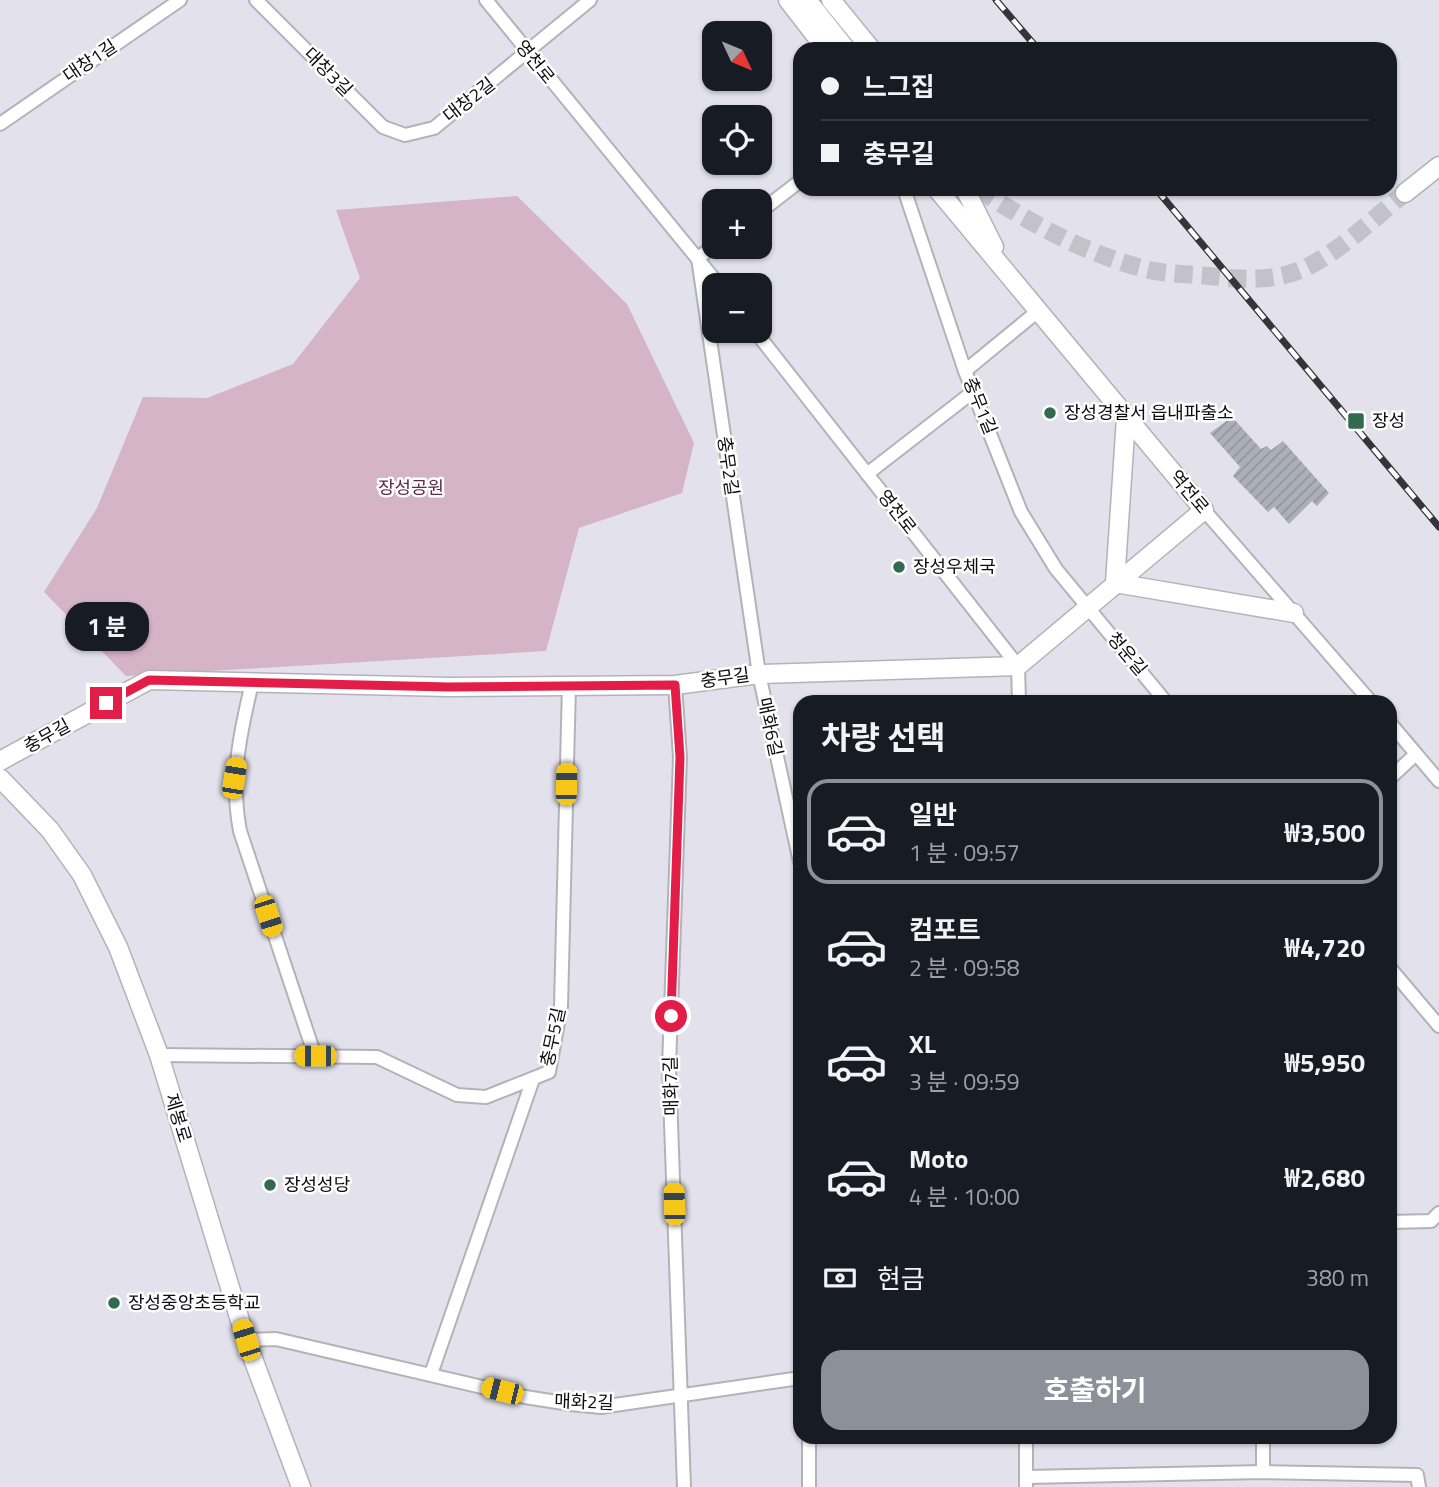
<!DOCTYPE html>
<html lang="ko">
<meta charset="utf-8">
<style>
:root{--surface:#171b24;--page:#242831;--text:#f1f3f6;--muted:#9ea1a6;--line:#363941;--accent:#8c9099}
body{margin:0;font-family:"Titillium Web","Noto Sans KR",sans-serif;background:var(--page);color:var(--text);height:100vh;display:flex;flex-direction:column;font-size:26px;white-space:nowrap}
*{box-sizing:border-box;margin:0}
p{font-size:23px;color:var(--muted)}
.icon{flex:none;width:38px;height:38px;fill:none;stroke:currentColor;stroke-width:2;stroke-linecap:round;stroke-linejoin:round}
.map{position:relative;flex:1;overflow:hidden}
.sheet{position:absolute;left:793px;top:695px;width:604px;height:749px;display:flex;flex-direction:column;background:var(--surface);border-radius:21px;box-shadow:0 2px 5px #0004}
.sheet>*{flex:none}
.banner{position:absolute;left:793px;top:42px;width:604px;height:154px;border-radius:21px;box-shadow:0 2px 5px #0004;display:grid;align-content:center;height:154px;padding:0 28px;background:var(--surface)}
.needle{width:46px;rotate:134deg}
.buttons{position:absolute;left:702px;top:21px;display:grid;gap:14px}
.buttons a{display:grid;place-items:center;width:70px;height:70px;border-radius:14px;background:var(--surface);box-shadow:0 2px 5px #0004;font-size:35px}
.end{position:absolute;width:32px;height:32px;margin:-16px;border:9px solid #e11d48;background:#fff;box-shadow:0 0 0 4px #fff}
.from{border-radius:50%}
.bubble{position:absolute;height:49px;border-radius:21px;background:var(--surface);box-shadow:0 2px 5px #0004;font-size:23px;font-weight:700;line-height:49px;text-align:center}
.car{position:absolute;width:21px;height:42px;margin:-21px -10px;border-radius:9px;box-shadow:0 0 5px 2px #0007;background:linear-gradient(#f5c518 24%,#345 0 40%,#f5c518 0 76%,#345 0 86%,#f5c518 0)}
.banner b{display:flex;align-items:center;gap:24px;height:66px;font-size:26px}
.banner b+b{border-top:2px solid var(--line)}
.banner i{width:18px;height:18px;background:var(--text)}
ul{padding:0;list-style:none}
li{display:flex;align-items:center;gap:21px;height:105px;margin:0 14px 10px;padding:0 14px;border:4px solid transparent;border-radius:21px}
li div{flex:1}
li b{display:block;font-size:26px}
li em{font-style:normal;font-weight:700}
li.selected{border-color:var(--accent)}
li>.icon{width:63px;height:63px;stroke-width:1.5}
h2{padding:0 28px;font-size:32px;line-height:84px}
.pay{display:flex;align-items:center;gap:18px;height:77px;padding:0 28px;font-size:26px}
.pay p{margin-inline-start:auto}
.primary-button{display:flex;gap:14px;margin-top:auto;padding:14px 28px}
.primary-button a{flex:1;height:80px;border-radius:21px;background:var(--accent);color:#fff;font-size:28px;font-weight:700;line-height:80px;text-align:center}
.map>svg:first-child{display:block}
.park{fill:#d4b4c6}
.building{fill:url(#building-hatch)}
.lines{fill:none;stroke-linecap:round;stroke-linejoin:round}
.secondary-tunnel{stroke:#c3c2cb;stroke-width:18;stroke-dasharray:18 9;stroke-linecap:butt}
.street-casing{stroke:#b3b2bb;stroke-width:16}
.secondary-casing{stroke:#b3b2bb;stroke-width:21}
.street{stroke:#fff;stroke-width:12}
.secondary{stroke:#fff;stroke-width:18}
.rail-casing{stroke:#353539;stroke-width:7}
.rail{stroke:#fff;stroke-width:4.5;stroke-dasharray:13;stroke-linecap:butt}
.route{stroke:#e11d48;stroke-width:9}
.poi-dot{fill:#316951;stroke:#fff;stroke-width:2.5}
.labels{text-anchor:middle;stroke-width:5;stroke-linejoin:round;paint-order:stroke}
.street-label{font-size:18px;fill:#0c0c0f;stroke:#fff}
.poi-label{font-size:18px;fill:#0c0c0f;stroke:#fff;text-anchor:start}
.park-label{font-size:18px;fill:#5e2b4c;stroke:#fff}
</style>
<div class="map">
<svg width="1439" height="1487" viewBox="0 0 1439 1487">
<defs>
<pattern id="building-hatch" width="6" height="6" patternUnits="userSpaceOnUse" patternTransform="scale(1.75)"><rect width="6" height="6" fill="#abafb8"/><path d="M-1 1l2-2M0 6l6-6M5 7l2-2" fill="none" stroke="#92959d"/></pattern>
</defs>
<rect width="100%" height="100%" fill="#e3e2ec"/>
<polygon class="park" points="517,196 627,304 694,443 682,493 579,528 546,651 126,676 44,592 97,508 143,397 207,398 293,364 360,278 336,210"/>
<polygon class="building" points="1232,417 1261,449 1267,446 1271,450 1283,441 1329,493 1317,506 1312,501 1289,524 1274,507 1268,512 1233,476 1240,467 1210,433"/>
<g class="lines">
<path class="secondary-tunnel" d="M978 189C1030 223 1084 253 1145 269 1165 274 1188 274 1209 276 1243 280 1276 282 1307 267 1343 249 1374 218 1405 193"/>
<g class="street-casing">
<g id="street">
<polyline points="256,0 383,127 405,135 434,128 590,0"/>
<polyline points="486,0 719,285"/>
<polyline points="0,124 180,0"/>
<polyline points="904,189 965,371 1021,512 1056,569 1166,702"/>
<polyline points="760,212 800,181"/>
<polyline points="714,246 698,258 759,674 800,862"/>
<polyline points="755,331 1018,666 1019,702"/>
<polyline points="965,371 1038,311"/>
<polyline points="867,474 974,391"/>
<polyline points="1204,510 1371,702"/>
<path d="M252 683C240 733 230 779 240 831L315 1056"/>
<polyline points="675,685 680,757 669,1067 684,1487"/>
<polyline points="1390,723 1439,781"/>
<polyline points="1390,778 1416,754"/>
<polyline points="1390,968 1439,1026"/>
<polyline points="159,1055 377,1057 457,1095 486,1097 549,1072 561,1006 569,685"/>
<polyline points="1390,1222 1431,1221 1439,1213"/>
<polyline points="246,1340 276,1339 525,1397 570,1404 601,1407 800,1378"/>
<polyline points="431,1374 533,1079"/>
<polyline points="1263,1437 1263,1472"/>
<polyline points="1026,1477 1263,1472 1417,1475 1419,1487"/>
<polyline points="809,1487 809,1437"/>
<polyline points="1026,1487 1026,1437"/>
</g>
</g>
<g class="secondary-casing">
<g id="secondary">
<polyline points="788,0 826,49"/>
<polyline points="807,0 846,49"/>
<polyline points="831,0 871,49"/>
<polyline points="965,189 994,247"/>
<polyline points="1405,193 1439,166"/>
<polyline points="1126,418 1115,583 1294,613"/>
<polyline points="0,761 149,680 449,687 675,685 759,674 1018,666 1204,510 937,189"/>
<polyline points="0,778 50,830 82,875 118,947 159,1055 246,1340 301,1487"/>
</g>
</g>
<use href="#street" class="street"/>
<use href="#secondary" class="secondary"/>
<g class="rail-casing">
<g id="rail">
<polyline points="996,0 1038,49"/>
<polyline points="1156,189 1439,527"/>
</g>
</g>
<use href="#rail" class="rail"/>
</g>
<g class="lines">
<polyline class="route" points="106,703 149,680 449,687 675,685 680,757 671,1016"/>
</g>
<g class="poi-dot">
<circle cx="1050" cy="413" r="7"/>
<rect x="1347" y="412" width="18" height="18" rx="3.5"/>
<circle cx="899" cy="567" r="7"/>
<circle cx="270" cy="1185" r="7"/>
<circle cx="114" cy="1303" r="7"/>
</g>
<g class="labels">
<g class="street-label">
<text transform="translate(90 61) rotate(-34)" y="6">대창1길</text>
<text transform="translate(535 62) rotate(51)" y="6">영천로</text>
<text transform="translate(328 72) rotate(45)" y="6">대창3길</text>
<text transform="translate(469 100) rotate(-38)" y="6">대창2길</text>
<text transform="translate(980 406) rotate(68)" y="6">충무1길</text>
<text transform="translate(728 466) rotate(82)" y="6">충무2길</text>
<text transform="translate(1189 492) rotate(50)" y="6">역전로</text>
<text transform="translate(897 512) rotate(52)" y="6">영천로</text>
<text transform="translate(1127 654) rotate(50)" y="6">청운길</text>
<text transform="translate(725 678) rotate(-8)" y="6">충무길</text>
<text transform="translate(770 727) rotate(78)" y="6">매화6길</text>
<text transform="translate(47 736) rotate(-29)" y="6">충무길</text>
<text transform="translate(553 1037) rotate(-78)" y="6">충무5길</text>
<text transform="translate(671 1086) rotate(-91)" y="6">매화7길</text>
<text transform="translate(178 1118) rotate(73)" y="6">제봉로</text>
<text transform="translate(584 1402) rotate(2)" y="6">매화2길</text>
</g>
<g class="poi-label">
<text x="1064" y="419">장성경찰서 읍내파출소</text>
<text x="1372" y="427">장성</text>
<text x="913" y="573">장성우체국</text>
<text x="284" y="1191">장성성당</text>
<text x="128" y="1309">장성중앙초등학교</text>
</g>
<g class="park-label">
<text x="411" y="494">장성공원</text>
</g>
</g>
</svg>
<div class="buttons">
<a><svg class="needle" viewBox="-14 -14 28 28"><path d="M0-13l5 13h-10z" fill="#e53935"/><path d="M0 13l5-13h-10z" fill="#9ea1a6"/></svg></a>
<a><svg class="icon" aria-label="locate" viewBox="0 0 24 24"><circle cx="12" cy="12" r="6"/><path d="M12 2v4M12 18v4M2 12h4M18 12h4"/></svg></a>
<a>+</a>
<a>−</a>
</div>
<i class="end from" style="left:671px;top:1016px"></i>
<i class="end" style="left:106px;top:703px"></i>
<div class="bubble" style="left:65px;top:602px;width:84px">1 분</div>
<i class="car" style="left:234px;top:778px;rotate:9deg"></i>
<i class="car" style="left:566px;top:784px;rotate:1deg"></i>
<i class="car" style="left:268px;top:916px;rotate:162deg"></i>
<i class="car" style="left:315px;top:1056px;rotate:270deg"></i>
<i class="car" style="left:674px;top:1204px;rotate:358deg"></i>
<i class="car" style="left:246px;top:1340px;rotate:343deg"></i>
<i class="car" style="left:502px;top:1391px;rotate:284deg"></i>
<div class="banner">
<b><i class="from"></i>느그집</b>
<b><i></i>충무길</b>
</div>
<section class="sheet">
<h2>차량 선택</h2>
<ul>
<li class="selected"><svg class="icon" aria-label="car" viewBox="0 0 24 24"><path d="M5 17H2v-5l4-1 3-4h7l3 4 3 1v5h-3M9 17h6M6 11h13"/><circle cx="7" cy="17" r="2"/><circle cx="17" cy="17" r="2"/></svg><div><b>일반</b><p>1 분 · 09:57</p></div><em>₩3,500</em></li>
<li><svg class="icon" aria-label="car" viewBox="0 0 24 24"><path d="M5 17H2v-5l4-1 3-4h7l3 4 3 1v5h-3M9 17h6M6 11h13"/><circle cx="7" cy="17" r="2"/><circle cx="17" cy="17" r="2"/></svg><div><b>컴포트</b><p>2 분 · 09:58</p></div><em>₩4,720</em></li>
<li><svg class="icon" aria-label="car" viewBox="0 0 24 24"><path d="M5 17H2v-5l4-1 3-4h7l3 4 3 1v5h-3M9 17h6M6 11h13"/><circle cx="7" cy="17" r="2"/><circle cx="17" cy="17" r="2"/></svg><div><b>XL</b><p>3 분 · 09:59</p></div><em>₩5,950</em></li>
<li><svg class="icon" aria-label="car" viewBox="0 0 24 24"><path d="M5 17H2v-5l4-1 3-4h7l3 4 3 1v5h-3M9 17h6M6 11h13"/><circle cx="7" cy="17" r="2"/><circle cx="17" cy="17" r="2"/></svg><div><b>Moto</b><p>4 분 · 10:00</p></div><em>₩2,680</em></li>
</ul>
<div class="pay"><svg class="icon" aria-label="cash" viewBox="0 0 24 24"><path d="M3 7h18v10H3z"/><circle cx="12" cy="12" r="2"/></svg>현금<p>380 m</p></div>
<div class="primary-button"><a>호출하기</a></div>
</section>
</div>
